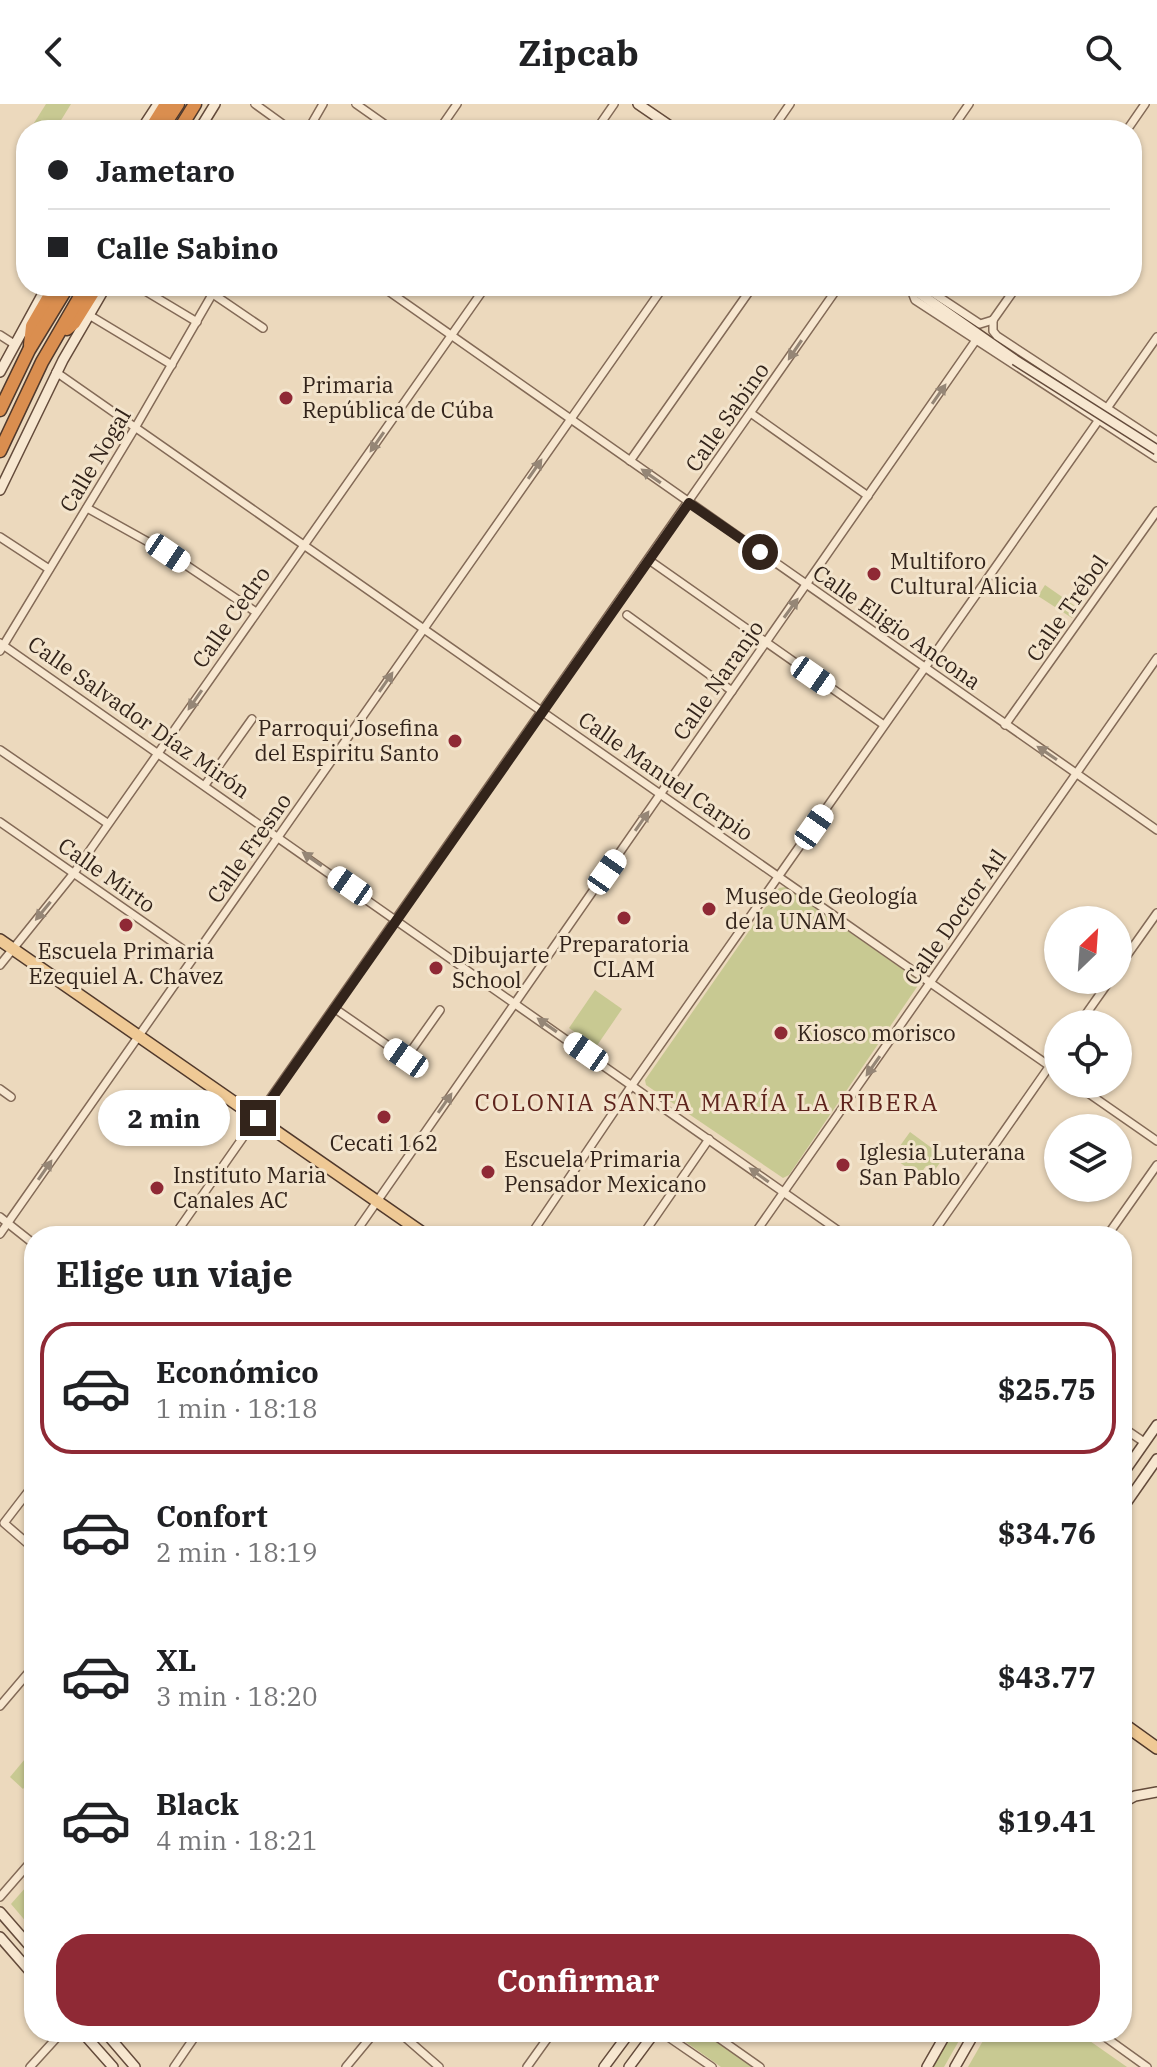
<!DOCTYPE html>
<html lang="es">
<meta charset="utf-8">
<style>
:root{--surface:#fff;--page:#f6f6f6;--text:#202124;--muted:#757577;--line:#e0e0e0;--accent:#8f2935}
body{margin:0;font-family:"IBM Plex Serif",serif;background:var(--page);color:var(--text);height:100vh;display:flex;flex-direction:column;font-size:30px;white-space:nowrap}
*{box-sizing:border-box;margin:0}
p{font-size:26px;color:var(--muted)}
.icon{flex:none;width:44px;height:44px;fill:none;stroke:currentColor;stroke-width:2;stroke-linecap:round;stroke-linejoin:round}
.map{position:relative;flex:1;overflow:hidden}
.sheet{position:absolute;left:24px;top:1122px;width:1108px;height:816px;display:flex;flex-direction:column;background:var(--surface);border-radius:32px;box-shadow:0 2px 6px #0004}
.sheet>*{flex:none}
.hud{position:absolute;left:16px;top:16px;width:1126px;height:176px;border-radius:32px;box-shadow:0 2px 6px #0004;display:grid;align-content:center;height:176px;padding:0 32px;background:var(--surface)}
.needle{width:52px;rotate:25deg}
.buttons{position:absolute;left:1044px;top:802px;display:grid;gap:16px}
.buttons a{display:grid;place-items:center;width:88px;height:88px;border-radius:50%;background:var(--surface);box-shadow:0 2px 6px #0004;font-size:40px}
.end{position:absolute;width:36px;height:36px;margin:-18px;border:10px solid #33241b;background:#fff;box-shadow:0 0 0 4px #fff}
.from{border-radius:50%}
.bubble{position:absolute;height:56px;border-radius:28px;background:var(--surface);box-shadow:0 2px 6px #0004;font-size:26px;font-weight:800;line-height:56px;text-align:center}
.car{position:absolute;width:24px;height:48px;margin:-24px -12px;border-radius:10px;box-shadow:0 0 6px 2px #0007;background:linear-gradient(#fff 24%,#345 0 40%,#fff 0 76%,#345 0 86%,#fff 0)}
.hud b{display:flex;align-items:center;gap:28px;height:76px;font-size:30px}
.hud b+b{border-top:2px solid var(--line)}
.hud i{width:20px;height:20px;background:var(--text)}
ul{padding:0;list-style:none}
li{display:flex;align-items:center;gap:24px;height:132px;margin:0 16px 12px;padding:0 16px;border:4px solid transparent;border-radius:32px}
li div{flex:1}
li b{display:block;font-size:30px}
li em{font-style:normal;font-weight:800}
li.on{border-color:var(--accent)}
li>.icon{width:72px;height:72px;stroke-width:1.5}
h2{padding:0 32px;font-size:36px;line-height:96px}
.action{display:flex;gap:16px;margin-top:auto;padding:16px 32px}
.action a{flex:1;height:92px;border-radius:32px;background:var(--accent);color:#fff;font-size:32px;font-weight:800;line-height:92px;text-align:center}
header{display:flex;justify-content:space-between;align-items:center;height:104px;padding:0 32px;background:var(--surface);font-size:36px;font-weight:800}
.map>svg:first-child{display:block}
.green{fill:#c8c992}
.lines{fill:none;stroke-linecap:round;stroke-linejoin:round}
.street-casing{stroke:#836a57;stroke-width:10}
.secondary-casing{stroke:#644b3b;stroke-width:12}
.primary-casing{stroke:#50392c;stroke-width:14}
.highway-casing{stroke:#50392c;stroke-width:15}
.street{stroke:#f7e7d0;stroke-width:7}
.secondary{stroke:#f7e7d0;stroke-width:9}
.primary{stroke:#efc995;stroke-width:11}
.highway{stroke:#da8e4f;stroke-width:12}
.secondary-bridge-casing{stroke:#644b3b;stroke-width:12;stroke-linecap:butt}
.secondary-bridge{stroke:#f7e7d0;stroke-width:9}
.oneway{fill:#958676}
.route{stroke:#33241b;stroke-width:10}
.poi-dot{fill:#8f2935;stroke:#f3e4cc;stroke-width:3}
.labels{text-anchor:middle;stroke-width:6;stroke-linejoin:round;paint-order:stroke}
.poi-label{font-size:22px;fill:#33241b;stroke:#f3e4cc;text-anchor:start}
.street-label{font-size:22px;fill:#33241b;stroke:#f3e4cc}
.neighbourhood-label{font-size:24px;letter-spacing:2px;fill:#5e231c;stroke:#f3e4cc}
</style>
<header><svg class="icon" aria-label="back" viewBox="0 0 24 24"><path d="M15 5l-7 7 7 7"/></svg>Zipcab<svg class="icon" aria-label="search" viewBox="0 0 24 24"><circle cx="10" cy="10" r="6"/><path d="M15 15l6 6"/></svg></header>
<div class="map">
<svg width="1157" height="1963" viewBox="0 0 1157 1963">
<rect width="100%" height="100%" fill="#ecd9bd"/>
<g class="green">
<polygon points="46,0 71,0 55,26 44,26 34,19"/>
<polygon points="1045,481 1078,504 1072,514 1038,492"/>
<polygon points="785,783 918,876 919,880 789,1071 783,1074 646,981 645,976 779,784"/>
<polygon points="595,886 622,905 596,943 569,924"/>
<polygon points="910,1028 944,1053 934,1067 926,1062 919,1072 892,1053"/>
<polygon points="30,1649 34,1652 34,1672 23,1685 10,1673"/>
<polygon points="34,1774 34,1827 11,1800"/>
<polygon points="705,1928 755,1963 721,1963 673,1929"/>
<polygon points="953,1928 964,1928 944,1963 933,1963"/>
<polygon points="988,1928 1077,1928 1127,1963 968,1963"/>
</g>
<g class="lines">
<g class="street-casing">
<g id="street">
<polyline points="255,0 291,26"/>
<polyline points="356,0 393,26"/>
<polyline points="308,26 323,0"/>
<polyline points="439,26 457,0"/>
<polyline points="596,26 614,0"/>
<polyline points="772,26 790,0"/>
<polyline points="951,26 969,0"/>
<polyline points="1127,26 1145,0"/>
<polyline points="137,182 197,218"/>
<polyline points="285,182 289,185"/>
<polyline points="381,182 1157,726"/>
<polyline points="213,190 263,224"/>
<polyline points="89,211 172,261"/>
<polyline points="993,216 980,220 924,183 910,183 915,196 1157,354"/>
<polyline points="993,216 993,227 997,232 1157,337"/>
<polyline points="993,216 1017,182"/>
<polyline points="0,231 14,240"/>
<polyline points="56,268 1058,968"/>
<polyline points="752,310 868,392"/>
<polyline points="630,357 753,182"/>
<polyline points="87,404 168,449 256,508"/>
<polyline points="0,433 49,465"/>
<polyline points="649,456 884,621"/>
<polyline points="627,511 732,587"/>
<polyline points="0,539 846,1132"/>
<polyline points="0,547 135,324 217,182"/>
<polyline points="1005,621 1157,407"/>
<polyline points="0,646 107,719"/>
<polyline points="205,681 252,615"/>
<polyline points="0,718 194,853"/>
<polyline points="0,861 74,769 486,182"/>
<polyline points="1118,864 1157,809"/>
<polyline points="334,904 416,961"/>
<polyline points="1079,920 1110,876"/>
<polyline points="406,954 440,906"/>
<polyline points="1075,980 1157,1037"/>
<polyline points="0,985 11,993"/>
<polyline points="0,1113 34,1140"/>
<polyline points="0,1130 664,182"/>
<polyline points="174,1132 839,182"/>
<polyline points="353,1132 976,236"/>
<polyline points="530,1132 632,981 1157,233"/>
<polyline points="642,1132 709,1035"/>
<polyline points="753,1132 1157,554"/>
<polyline points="931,1132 1058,950"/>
<polyline points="1107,1132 1157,1061"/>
<polyline points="1122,1323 1144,1338"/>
<polyline points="34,1380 4,1419 34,1445"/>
<polyline points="0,1602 34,1562"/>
<polyline points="0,1793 34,1754"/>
<polyline points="399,1928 439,1963"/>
<polyline points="661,1928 712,1963"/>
<polyline points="710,1928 760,1963"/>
<polyline points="1098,1928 1147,1963"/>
<polyline points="30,1963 62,1928"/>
<polyline points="174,1963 198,1928"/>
<polyline points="346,1963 375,1928"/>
<polyline points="527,1963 552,1928"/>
</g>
</g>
<g class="secondary-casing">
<g id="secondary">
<polyline points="638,0 676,26"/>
<polyline points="141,26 158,0"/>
<polyline points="199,26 215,0"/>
<polyline points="909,182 1015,256"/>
<polyline points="0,268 47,182"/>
<polyline points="0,386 63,256 106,182"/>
<polyline points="1122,1371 1157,1321"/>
<polyline points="1122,1405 1157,1355"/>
<polyline points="1122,1699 1135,1692 1157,1688"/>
<polyline points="0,1808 34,1847"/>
<polyline points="0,1833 34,1872"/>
<polyline points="82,1928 113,1963"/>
<polyline points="105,1928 135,1963"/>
<polyline points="604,1963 630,1928"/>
<polyline points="629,1963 655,1928"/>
<polyline points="927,1963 947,1928"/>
<polyline points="955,1963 975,1928"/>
</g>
</g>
<g class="primary-casing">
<g id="primary">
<polyline points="0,836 427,1132"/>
<polyline points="1122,1619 1157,1644"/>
</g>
</g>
<g class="highway-casing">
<g id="highway">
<polyline points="150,26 166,0"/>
<polyline points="161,26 178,0"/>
<polyline points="179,26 195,0"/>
<polyline points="67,225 74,219 97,182"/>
<polyline points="30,241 32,222 55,182"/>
<polyline points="0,306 29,246 68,182"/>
<polyline points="0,347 42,258 86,182"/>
</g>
</g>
<use href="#street" class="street"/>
<use href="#secondary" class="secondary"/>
<use href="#primary" class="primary"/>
<use href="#highway" class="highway"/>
<g class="secondary-bridge-casing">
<polyline id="secondary-bridge" points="1015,256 1157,346"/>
</g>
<use href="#secondary-bridge" class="secondary-bridge"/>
</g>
<defs><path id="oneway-solid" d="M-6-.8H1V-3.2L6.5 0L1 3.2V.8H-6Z" transform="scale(2)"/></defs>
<g class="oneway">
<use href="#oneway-solid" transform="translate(795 246) rotate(124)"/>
<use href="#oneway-solid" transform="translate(939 290) rotate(-55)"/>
<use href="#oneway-solid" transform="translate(377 338) rotate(125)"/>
<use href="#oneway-solid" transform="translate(535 365) rotate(-55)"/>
<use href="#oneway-solid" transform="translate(651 372) rotate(-145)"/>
<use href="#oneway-solid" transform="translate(791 504) rotate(-54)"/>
<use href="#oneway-solid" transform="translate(386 578) rotate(-55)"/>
<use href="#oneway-solid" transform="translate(195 596) rotate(125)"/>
<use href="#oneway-solid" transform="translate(1047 649) rotate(-146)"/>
<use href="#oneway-solid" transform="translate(642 717) rotate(-55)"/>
<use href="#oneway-solid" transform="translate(312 755) rotate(-145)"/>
<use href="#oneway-solid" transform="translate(43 807) rotate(129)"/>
<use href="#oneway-solid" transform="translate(547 921) rotate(-145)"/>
<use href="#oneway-solid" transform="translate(873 962) rotate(125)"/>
<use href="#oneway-solid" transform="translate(445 999) rotate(-55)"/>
<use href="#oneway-solid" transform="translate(45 1066) rotate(-55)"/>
<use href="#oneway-solid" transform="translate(759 1071) rotate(-144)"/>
</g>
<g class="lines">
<polyline class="route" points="258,1014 689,399 760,448"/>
</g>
<g class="poi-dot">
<circle cx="286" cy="294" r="8"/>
<circle cx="874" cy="470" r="8"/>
<circle cx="455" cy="637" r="8"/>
<circle cx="709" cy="805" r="8"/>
<circle cx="624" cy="814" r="8"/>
<circle cx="126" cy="821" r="8"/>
<circle cx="436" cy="864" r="8"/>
<circle cx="781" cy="929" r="8"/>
<circle cx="384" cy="1013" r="8"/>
<circle cx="843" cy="1061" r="8"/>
<circle cx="488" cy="1068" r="8"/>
<circle cx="157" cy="1084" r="8"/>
</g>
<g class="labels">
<g class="poi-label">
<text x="302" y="289">Primaria<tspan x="302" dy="25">República de Cúba</tspan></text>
<text x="890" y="465">Multiforo<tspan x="890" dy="25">Cultural Alicia</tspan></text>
<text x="439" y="632" text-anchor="end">Parroqui Josefina<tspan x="439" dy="25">del Espiritu Santo</tspan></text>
<text x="725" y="800">Museo de Geología<tspan x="725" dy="25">de la UNAM</tspan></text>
<text x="624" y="848" text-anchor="middle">Preparatoria<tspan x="624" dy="25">CLAM</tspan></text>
<text x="126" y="855" text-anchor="middle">Escuela Primaria<tspan x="126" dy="25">Ezequiel A. Chavez</tspan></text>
<text x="452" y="859">Dibujarte<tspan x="452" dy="25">School</tspan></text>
<text x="797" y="937">Kiosco morisco</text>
<text x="384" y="1047" text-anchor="middle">Cecati 162</text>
<text x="859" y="1056">Iglesia Luterana<tspan x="859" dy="25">San Pablo</tspan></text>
<text x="504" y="1063">Escuela Primaria<tspan x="504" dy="25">Pensador Mexicano</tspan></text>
<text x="173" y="1079">Instituto Maria<tspan x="173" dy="25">Canales AC</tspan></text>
</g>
<g class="street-label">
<text transform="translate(727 313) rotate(-55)" y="8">Calle Sabino</text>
<text transform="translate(95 356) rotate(-59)" y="8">Calle Nogal</text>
<text transform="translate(1067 504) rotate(-55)" y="8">Calle Trébol</text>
<text transform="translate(231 513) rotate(-55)" y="8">Calle Cedro</text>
<text transform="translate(897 523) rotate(35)" y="8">Calle Eligio Ancona</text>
<text transform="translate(718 576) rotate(-55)" y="8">Calle Naranjo</text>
<text transform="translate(139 613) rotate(35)" y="8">Calle Salvador Díaz Mirón</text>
<text transform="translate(666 672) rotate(35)" y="8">Calle Manuel Carpio</text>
<text transform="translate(249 744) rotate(-55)" y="8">Calle Fresno</text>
<text transform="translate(107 771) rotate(35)" y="8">Calle Mirto</text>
<text transform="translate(955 813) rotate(-55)" y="8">Calle Doctor Atl</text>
</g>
<g class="neighbourhood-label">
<text x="707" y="1007">COLONIA SANTA MARÍA LA RIBERA</text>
</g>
</g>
</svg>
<div class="buttons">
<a><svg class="needle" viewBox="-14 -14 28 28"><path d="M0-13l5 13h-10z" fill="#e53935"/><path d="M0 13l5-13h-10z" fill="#757577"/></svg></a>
<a><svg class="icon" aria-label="locate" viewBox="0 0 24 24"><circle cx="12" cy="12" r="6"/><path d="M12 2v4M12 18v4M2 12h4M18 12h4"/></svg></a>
<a><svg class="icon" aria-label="layers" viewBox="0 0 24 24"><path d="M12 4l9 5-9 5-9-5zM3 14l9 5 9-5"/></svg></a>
</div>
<i class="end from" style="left:760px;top:448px"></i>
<i class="end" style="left:258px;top:1014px"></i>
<div class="bubble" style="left:98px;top:986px;width:132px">2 min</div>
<i class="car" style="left:168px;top:449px;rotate:124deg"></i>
<i class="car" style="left:813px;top:572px;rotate:125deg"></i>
<i class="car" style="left:814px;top:723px;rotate:35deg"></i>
<i class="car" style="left:607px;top:768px;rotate:35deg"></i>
<i class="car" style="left:350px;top:782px;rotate:305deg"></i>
<i class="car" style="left:586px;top:948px;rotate:305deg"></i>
<i class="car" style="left:406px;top:954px;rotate:305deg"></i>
<div class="hud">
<b><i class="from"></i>Jametaro</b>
<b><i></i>Calle Sabino</b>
</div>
<section class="sheet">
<h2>Elige un viaje</h2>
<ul>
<li class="on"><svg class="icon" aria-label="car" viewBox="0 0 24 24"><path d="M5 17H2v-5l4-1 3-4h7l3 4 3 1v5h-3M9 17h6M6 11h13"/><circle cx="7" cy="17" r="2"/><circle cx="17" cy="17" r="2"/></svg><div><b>Económico</b><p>1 min · 18:18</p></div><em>$25.75</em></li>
<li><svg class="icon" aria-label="car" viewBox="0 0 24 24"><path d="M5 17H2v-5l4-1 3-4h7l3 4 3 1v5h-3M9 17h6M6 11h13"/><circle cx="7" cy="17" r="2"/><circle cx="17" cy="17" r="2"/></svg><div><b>Confort</b><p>2 min · 18:19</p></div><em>$34.76</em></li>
<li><svg class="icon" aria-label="car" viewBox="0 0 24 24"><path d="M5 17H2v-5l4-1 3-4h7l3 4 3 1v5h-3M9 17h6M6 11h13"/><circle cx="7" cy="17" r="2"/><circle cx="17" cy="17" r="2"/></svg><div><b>XL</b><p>3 min · 18:20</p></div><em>$43.77</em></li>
<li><svg class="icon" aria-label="car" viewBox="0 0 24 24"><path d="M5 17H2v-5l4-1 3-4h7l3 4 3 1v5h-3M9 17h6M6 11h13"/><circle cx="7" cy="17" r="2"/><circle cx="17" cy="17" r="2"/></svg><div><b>Black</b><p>4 min · 18:21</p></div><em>$19.41</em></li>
</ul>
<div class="action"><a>Confirmar</a></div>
</section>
</div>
